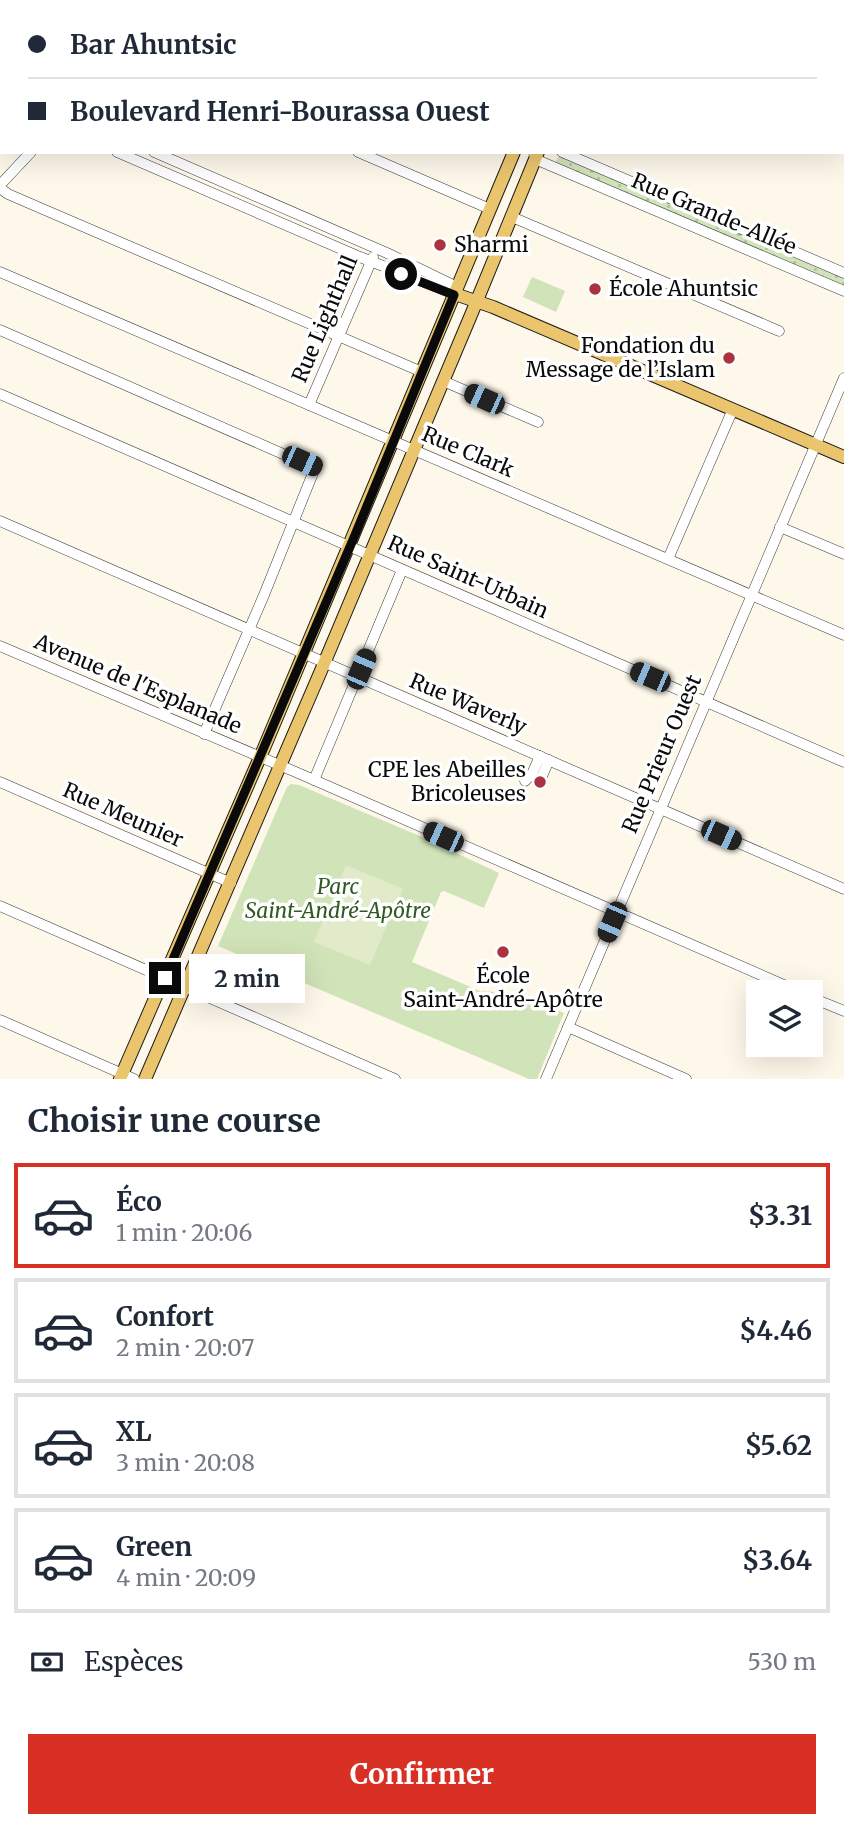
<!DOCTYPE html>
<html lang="fr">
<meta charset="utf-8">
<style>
:root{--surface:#fff;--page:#f6f6f7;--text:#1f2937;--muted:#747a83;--line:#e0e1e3;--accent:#d93025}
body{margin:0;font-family:Merriweather,serif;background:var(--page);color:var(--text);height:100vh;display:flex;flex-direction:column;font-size:26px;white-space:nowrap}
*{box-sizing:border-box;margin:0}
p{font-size:23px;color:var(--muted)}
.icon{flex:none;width:38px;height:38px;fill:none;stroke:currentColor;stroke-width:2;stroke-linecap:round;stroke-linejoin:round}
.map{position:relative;height:1079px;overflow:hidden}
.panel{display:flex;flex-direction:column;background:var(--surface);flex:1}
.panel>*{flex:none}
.hud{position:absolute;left:0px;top:0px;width:845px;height:154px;box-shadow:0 7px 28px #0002;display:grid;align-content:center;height:154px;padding:0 28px;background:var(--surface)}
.controls{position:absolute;left:746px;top:980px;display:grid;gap:14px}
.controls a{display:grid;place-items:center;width:77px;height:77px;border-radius:0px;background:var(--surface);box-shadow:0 7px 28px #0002;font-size:35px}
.end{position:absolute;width:32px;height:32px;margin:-16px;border:9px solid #0a0a0a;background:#fff;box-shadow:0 0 0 4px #fff}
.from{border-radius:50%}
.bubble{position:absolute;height:49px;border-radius:0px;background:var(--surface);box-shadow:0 7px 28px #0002;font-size:23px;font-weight:700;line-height:49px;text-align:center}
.car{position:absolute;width:21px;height:42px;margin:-21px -10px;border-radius:9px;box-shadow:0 0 5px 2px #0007;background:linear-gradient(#222 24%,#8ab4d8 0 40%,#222 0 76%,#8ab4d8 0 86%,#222 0)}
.hud b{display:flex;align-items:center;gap:24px;height:66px;font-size:26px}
.hud b+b{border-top:2px solid var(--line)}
.hud i{width:18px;height:18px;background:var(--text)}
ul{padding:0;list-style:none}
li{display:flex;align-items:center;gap:21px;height:105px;margin:0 14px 10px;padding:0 14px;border:4px solid var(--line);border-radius:0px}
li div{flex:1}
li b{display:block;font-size:26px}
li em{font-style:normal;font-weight:700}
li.active{border-color:var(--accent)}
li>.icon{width:63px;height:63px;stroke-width:1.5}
h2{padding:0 28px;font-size:32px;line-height:84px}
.pay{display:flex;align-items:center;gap:18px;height:77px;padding:0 28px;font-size:26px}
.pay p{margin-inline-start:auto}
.cta{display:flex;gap:14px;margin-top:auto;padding:14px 28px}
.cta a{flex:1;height:80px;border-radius:0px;background:var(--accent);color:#fff;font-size:28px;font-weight:700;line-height:80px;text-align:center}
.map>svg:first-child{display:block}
.grass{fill:url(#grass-dots)}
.park{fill:#d1e3b8}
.pitch{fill:#e1ebc9}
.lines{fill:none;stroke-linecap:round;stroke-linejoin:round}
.minor-casing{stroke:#3d3d3d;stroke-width:11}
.major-casing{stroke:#1b1b1b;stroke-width:14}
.minor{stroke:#fff;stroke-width:10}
.major{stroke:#eac56d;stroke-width:12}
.route{stroke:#0a0a0a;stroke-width:9}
.poi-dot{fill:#ab323e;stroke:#fff;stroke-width:2.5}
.labels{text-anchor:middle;stroke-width:7;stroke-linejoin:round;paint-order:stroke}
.street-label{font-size:21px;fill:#0a0a0a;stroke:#fff}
.poi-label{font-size:21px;fill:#0a0a0a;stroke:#fff;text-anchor:start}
.park-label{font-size:21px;font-style:italic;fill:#315a23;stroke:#fff}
</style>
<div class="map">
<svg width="844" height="1079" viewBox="0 0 844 1079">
<defs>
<pattern id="grass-dots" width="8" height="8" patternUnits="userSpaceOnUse" patternTransform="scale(1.75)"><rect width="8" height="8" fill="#d1e3b8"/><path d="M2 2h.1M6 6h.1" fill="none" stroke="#b2c19d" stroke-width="1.8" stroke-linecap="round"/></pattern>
</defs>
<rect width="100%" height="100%" fill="#fdf8ea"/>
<polygon class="grass" points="559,155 844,278 844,287 555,163"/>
<g class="park">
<polygon points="532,277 565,291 556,312 523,297"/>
<polygon points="291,784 299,785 422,837 499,873 484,908 444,891 441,892 412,962 480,991 516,993 564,1013 537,1079 529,1079 218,946 287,787"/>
</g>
<polygon class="pitch" points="346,865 403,889 370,965 314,942"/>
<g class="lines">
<g class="minor-casing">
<g id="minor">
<polyline points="165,0 169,2"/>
<polyline points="209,0 213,2"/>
<polyline points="558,0 562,2"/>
<polyline points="104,2 105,0"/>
<polyline points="243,2 244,0"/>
<polyline points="366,2 366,0"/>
<polyline points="0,94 2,95"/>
<polyline points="844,123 844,124"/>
<polyline points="117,152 360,257 455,294"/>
<polyline points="154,152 387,253 457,287"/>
<polyline points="358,152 490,209"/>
<polyline points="534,152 535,159 844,291"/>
<polyline points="562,152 844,273"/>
<polyline points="0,185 31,152"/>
<polyline points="0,188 8,194 38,207 422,372"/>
<polyline points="512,217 779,331"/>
<polyline points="0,272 844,635"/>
<polyline points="0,330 315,468 264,595 204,734"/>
<polyline points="443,381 538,422"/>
<polyline points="0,394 844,762"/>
<polyline points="309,405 373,257"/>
<polyline points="0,521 844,889"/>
<polyline points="780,527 844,554"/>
<polyline points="668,559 733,409"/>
<polyline points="0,646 298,773 800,992"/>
<polyline points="542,776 549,760"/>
<polyline points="314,780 402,570"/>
<polyline points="525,781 532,774 540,756"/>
<polyline points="0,782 231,883"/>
<polyline points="0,906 395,1079"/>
<polyline points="810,997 844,1011"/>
<polyline points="0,1020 134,1079"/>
<polyline points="568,1027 686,1079"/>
<polyline points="546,1079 844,378"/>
</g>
</g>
<g class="major-casing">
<g id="major">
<polyline points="576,2 577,0"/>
<polyline points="601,2 602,0"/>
<polyline points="455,294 493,307 844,457"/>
<polyline points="120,1079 264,748 514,152"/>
<polyline points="145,1079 320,673 471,315 538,152"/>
</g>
</g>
<use href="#minor" class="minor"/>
<use href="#major" class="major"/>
</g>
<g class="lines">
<polyline class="route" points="165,978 355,535 454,295 401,274"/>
</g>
<g class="poi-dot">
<circle cx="440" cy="245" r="7"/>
<circle cx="595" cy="289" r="7"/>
<circle cx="729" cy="358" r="7"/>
<circle cx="540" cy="782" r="7"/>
<circle cx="503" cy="952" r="7"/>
</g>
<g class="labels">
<g class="street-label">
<text transform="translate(714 214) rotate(23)" y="7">Rue Grande-Allée</text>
<text transform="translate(325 319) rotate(-67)" y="7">Rue Lighthall</text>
<text transform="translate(468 452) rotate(23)" y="7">Rue Clark</text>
<text transform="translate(468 577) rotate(24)" y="7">Rue Saint-Urbain</text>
<text transform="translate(138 684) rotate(23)" y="7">Avenue de l'Esplanade</text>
<text transform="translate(468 704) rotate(23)" y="7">Rue Waverly</text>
<text transform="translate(662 754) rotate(-67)" y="7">Rue Prieur Ouest</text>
<text transform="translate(123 815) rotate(24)" y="7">Rue Meunier</text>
</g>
<g class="poi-label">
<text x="454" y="252">Sharmi</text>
<text x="609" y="296">École Ahuntsic</text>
<text x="715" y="353" text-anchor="end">Fondation du<tspan x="715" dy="24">Message de l’Islam</tspan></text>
<text x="526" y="777" text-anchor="end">CPE les Abeilles<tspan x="526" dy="24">Bricoleuses</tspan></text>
<text x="503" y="983" text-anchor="middle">École<tspan x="503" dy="24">Saint-André-Apôtre</tspan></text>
</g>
<g class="park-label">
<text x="338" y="894">Parc<tspan x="338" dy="24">Saint-André-Apôtre</tspan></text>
</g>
</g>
</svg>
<div class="controls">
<a><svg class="icon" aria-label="layers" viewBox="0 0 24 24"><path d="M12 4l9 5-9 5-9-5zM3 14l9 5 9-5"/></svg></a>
</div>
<i class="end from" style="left:401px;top:274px"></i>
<i class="end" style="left:165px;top:978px"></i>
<div class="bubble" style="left:189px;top:954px;width:116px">2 min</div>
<i class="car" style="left:484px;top:399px;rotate:294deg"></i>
<i class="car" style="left:302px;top:461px;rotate:114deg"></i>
<i class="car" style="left:361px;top:669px;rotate:23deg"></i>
<i class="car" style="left:650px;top:677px;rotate:293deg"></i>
<i class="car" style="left:721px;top:835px;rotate:114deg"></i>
<i class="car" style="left:443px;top:837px;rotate:294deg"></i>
<i class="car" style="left:612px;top:922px;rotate:203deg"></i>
<div class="hud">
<b><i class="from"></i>Bar Ahuntsic</b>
<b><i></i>Boulevard Henri-Bourassa Ouest</b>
</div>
</div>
<section class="panel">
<h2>Choisir une course</h2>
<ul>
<li class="active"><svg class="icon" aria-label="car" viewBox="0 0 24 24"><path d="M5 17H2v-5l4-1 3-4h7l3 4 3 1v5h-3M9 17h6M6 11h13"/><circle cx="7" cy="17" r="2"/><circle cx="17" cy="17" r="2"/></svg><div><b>Éco</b><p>1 min · 20:06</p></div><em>$3.31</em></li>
<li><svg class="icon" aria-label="car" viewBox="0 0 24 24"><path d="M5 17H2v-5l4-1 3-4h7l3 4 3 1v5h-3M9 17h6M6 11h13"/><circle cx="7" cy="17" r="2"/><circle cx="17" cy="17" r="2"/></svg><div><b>Confort</b><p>2 min · 20:07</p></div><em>$4.46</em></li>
<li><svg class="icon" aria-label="car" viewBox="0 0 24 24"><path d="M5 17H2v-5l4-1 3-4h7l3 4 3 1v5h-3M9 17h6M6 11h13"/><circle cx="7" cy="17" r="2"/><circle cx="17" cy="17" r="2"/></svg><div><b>XL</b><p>3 min · 20:08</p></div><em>$5.62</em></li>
<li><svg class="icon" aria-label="car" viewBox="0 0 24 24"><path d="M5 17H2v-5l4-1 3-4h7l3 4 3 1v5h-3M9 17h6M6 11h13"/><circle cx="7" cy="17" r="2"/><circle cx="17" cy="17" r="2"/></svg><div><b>Green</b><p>4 min · 20:09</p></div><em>$3.64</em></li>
</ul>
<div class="pay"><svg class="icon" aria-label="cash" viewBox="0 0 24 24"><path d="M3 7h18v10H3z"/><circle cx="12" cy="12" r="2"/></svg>Espèces<p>530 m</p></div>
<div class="cta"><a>Confirmer</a></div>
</section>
